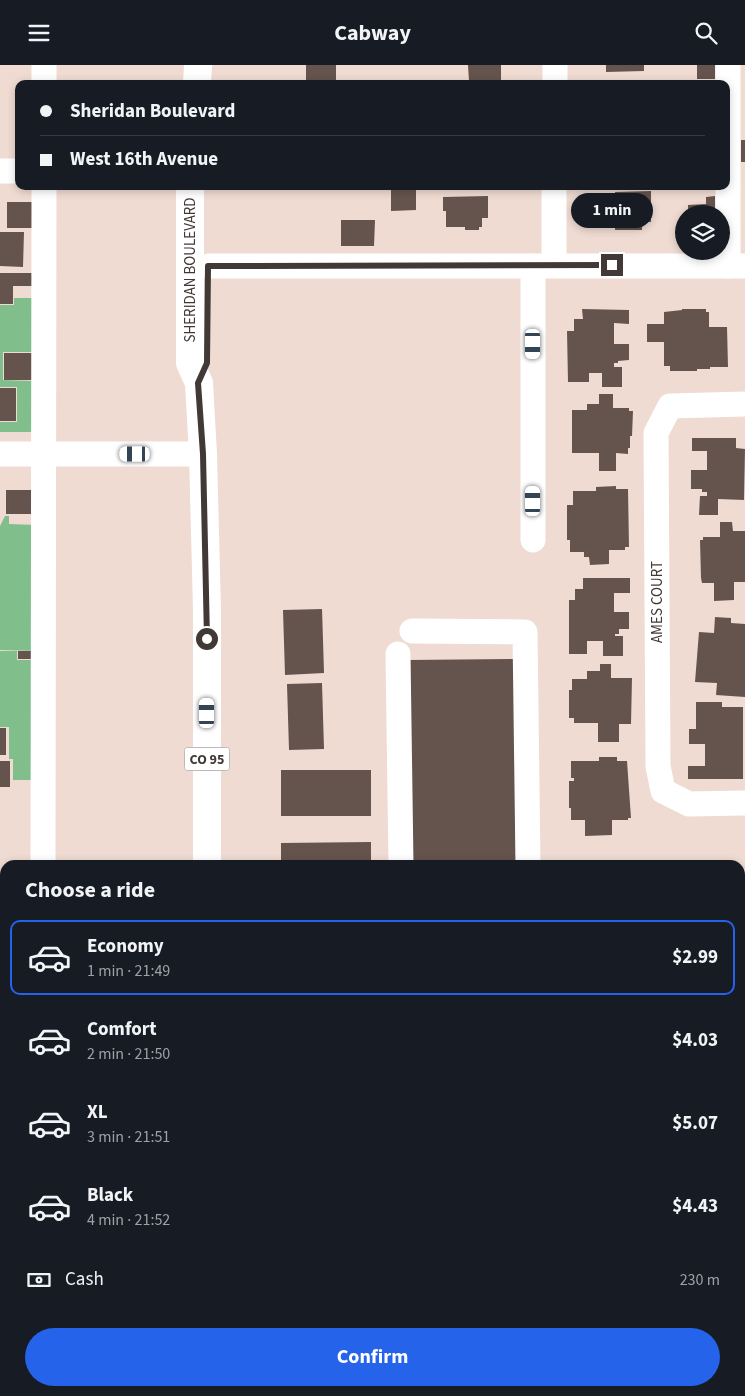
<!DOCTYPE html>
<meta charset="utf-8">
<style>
:root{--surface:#171b24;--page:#242831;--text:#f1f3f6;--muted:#9ea1a6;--line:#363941;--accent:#2563eb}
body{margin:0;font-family:"Source Sans 3",sans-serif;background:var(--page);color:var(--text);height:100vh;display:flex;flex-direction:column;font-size:19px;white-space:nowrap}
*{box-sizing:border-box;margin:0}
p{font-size:16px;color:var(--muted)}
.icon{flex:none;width:28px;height:28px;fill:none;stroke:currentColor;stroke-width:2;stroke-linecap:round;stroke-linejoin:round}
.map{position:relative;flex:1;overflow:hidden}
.sheet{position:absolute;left:0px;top:795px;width:745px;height:536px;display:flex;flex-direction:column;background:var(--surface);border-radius:15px 15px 0 0;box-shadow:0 2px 8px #0003}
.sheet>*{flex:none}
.hud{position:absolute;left:15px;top:15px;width:715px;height:110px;border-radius:10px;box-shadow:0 2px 8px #0003;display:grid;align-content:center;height:110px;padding:0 25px;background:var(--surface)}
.fabs{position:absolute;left:675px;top:140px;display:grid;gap:10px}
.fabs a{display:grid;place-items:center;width:55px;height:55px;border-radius:50%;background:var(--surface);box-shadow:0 2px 8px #0003;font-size:25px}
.end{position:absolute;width:22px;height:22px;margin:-11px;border:6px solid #413936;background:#fff;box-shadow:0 0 0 2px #fff}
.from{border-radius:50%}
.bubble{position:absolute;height:35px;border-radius:18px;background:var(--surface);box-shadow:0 2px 8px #0003;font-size:16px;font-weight:700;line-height:35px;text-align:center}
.car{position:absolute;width:15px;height:30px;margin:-15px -8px;border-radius:6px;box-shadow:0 0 4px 1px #0007;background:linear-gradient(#fff 24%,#345 0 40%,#fff 0 76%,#345 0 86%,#fff 0)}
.hud b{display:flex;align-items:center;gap:18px;height:48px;font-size:19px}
.hud b+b{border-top:1px solid var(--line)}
.hud i{width:12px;height:12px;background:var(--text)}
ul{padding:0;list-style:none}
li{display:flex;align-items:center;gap:15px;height:75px;margin:0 10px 8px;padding:0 15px;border:2px solid transparent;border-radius:10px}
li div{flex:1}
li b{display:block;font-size:19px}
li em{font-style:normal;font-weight:700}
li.selected{border-color:var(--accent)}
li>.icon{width:45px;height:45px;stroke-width:1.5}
h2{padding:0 25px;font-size:22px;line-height:60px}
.pay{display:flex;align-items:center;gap:12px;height:55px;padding:0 25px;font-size:19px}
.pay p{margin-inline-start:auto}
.primary-button{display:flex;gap:10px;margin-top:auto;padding:10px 25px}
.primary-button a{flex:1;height:58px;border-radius:30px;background:var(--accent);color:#fff;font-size:20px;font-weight:700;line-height:58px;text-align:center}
header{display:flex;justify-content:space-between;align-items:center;height:65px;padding:0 25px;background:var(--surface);font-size:22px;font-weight:700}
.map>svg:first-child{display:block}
.built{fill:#e8ccc1}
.green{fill:#80be8b}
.building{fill:#65544d}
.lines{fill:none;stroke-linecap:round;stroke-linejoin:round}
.minor{stroke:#fff;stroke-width:25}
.major{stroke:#fff;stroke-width:28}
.route{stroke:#413936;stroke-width:6}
.labels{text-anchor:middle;stroke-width:5;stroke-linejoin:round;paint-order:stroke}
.shield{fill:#fff;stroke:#7a7472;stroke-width:1}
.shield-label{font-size:14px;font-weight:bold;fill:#413936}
.street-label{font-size:15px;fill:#413936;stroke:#fff}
</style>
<header><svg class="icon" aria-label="menu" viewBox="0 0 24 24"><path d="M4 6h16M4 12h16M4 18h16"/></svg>Cabway<svg class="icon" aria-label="search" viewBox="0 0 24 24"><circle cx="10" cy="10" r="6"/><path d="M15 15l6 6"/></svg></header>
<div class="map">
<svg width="745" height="1331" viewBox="0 0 745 1331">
<rect width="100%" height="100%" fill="#efdbd2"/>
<polygon class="built" points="740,894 745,894 745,1331 253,1331 253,1326 740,1326"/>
<g class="green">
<polygon points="14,233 34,233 33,287 3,287 3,315 33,316 33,367 0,367 0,357 17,357 17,322 0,322 0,240 14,240"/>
<polygon points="5,451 9,451 9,459 37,460 37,586 0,585 0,461"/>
<polygon points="0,586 17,586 17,595 35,595 35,715 13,715 13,694 9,694 9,662 0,662"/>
<polygon points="0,901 5,901 5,1326 182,1326 182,1331 0,1331"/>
</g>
<g class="building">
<rect x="306" y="0" width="30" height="19"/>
<polygon points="468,0 501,0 501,16 469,16"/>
<polygon points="606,0 644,0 644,6 606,7"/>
<rect x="697" y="0" width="18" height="14"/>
<rect x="741" y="75" width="4" height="22"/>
<polygon points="391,123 416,123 416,145 391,146"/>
<polygon points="651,126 651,157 642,157 642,165 615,165 615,152 609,152 609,142 616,142 615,127"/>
<polygon points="488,131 488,153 482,153 482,162 479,162 479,165 465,165 465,162 446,162 446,146 443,146 443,132"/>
<polygon points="715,131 715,149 688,149 688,140 706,139 706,132"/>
<rect x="7" y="137" width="26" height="26"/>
<polygon points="341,155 375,155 374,181 341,181"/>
<polygon points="0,167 24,167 23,202 0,201"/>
<polygon points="0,208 33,208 33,221 13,221 13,239 0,239"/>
<polygon points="582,244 629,245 629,259 614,258 614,279 629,279 629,295 618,296 618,298 614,298 614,302 622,302 622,322 602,322 602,308 589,308 589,317 568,317 567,266 574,266 574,254 583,254"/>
<polygon points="682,244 706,244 706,247 709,247 709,262 727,262 728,302 710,302 710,304 697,304 697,306 670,306 670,301 664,301 664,277 647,277 647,259 664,259 664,247 682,245"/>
<rect x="4" y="288" width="29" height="27"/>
<rect x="0" y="323" width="16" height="33"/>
<polygon points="599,329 613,329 613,343 629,343 629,346 633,346 632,371 630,371 630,383 628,383 628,389 616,388 616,406 599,406 599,388 572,388 572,345 587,345 587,339 599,339"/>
<polygon points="692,373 736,373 736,383 745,384 744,435 718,434 718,450 699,450 700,431 707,431 707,427 702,427 702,424 691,424 691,405 707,405 707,386 692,386"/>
<polygon points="616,421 616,424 628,424 629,482 625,482 625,485 609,485 609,499 590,500 589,492 584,492 584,487 570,487 570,475 567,475 567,440 573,440 573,426 596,426 596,422"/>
<rect x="6" y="425" width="26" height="24"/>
<polygon points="720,457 732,457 733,466 745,466 745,517 734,517 734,535 714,536 714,518 702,518 701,513 700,475 703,475 703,472 720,472"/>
<polygon points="583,513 630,513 630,528 614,528 614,547 629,547 629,564 619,564 619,569 615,569 615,571 623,571 623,591 603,591 603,576 587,576 587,589 569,589 569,535 575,535 575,524 583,524"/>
<polygon points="322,544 324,608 285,610 283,545"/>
<polygon points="715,552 731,553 731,558 745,559 745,632 716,630 717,618 695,617 699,567 714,568"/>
<rect x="18" y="586" width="13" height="8"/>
<polygon points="514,594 516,800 411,800 408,595"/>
<polygon points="600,599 611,599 611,613 632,613 631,659 619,659 619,677 598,677 598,658 574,658 574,653 569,653 569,625 572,625 572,614 587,614 587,606 600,606"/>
<polygon points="322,618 324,684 289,685 287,619"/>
<polygon points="696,637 722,637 722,642 743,642 743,714 688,714 688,701 705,701 705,679 689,679 689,664 696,664"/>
<rect x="0" y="663" width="6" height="27"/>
<polygon points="599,692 617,692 617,696 627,696 631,753 628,753 628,755 612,755 612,770 585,771 585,755 571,755 571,743 569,743 569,716 574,716 574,713 571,713 571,696 599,696"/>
<rect x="0" y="696" width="10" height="26"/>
<rect x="281" y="705" width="90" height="46"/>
<polygon points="371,777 371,800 281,800 281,778"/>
</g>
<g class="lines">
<g class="minor">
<polyline points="728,0 728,201"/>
<polyline points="44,19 44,0"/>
<polyline points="555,19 555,0"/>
<polyline points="0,106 19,106"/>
<polyline points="554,200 554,121"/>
<polyline points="208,201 745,201"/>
<polyline points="533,201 533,475"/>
<polyline points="745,339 670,341 656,368 658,701 663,726 689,739 745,738"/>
<polyline points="0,389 203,389"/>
<polyline points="412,566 525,567 528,800"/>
<polyline points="398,589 401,800"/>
<polyline points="43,800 44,121"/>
<polyline points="740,874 745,874"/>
<polyline points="0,876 5,876"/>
<polyline points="0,1312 5,1317"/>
</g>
<g class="major">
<polyline points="197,19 198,0"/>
<polyline points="190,121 190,298 199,318 203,389 207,545 207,800"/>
<polyline points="210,1331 210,1326"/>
</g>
</g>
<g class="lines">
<polyline class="route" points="207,574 203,389 198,318 207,298 208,201 612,200"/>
</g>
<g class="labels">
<rect class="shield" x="184.5" y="682.5" width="45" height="23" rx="4"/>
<g class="shield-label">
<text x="207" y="699">CO 95</text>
</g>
<g class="street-label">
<text transform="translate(190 205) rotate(-90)" y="5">SHERIDAN BOULEVARD</text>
<text transform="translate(657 537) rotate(-90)" y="5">AMES COURT</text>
</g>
</g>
</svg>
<div class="fabs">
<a><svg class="icon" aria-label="layers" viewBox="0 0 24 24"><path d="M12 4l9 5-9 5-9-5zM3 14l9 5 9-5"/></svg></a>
</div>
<i class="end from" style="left:207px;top:574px"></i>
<i class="end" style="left:612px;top:200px"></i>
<div class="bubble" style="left:571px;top:128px;width:82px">1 min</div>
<i class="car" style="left:533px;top:279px;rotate:180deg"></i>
<i class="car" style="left:135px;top:389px;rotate:270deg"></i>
<i class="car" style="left:533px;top:436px;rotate:0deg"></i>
<i class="car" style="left:207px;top:648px;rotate:0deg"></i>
<div class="hud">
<b><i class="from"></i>Sheridan Boulevard</b>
<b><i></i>West 16th Avenue</b>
</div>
<section class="sheet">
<h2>Choose a ride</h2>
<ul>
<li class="selected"><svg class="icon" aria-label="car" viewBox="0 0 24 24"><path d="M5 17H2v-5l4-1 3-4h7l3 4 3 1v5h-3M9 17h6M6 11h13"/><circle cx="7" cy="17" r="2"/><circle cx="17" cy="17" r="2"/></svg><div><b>Economy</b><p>1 min · 21:49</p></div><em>$2.99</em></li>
<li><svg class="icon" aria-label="car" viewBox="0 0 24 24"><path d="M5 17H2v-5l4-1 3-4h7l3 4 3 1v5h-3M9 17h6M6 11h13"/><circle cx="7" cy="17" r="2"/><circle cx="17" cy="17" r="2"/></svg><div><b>Comfort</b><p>2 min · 21:50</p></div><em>$4.03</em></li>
<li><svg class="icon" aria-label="car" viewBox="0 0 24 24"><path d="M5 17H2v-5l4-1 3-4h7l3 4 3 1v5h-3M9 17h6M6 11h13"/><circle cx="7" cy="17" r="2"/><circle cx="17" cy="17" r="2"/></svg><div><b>XL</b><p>3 min · 21:51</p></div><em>$5.07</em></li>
<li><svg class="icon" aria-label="car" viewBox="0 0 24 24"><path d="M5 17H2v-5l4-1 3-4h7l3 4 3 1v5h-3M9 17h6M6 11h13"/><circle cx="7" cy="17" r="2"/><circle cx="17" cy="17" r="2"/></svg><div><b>Black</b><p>4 min · 21:52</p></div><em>$4.43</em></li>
</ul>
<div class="pay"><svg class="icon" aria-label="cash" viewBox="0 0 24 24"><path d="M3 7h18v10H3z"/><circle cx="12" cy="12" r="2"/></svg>Cash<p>230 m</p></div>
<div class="primary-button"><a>Confirm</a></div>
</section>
</div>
